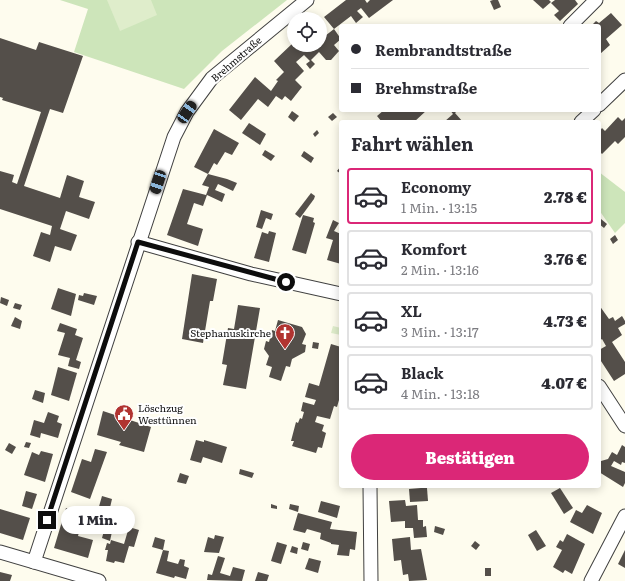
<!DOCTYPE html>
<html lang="de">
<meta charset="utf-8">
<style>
:root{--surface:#fff;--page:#f2f2f3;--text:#2b2b33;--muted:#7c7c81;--line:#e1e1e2;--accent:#db2777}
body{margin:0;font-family:Literata,serif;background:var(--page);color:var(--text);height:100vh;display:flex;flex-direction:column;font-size:15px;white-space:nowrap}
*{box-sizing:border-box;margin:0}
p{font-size:13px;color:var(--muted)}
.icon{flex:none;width:22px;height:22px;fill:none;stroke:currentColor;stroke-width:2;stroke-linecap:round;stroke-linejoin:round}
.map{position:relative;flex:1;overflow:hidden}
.panel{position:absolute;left:339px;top:120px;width:262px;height:368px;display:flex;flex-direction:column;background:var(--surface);border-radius:4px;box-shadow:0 2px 10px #0003}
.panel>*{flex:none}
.guide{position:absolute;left:339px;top:24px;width:262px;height:88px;border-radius:4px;box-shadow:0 2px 10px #0003;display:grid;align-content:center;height:88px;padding:0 12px;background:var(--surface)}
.fabs{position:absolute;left:287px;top:12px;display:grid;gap:8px}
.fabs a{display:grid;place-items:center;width:40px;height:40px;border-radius:50%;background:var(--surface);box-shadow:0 2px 10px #0003;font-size:20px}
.end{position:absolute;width:18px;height:18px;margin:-9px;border:5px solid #0d0d0d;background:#fff;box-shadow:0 0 0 2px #fff}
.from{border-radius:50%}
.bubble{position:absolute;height:28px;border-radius:14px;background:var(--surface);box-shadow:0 2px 10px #0003;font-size:13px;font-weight:800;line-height:28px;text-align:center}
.car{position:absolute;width:12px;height:24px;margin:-12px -6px;border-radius:5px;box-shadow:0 0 3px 1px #0007;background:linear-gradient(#222 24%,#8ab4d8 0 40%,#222 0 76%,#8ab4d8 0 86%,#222 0)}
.guide b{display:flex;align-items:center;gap:14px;height:38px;font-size:15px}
.guide b+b{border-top:1px solid var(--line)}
.guide i{width:10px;height:10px;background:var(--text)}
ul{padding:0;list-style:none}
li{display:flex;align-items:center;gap:12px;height:56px;margin:0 8px 6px;padding:0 4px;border:2px solid var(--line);border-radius:4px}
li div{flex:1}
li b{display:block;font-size:15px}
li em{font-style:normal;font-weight:800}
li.selected{border-color:var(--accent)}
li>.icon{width:36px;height:36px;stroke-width:1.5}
h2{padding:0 12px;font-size:18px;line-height:48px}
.button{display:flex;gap:8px;margin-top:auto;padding:8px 12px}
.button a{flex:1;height:46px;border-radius:24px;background:var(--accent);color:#fff;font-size:16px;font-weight:800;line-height:46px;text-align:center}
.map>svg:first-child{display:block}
.green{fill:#cde5ba}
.pitch{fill:#dfedcb}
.building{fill:#544f4a}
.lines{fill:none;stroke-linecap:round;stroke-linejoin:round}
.minor-casing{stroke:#404040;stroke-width:15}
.minor{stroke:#fff;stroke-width:13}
.route{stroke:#0d0d0d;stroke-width:5}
.labels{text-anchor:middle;stroke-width:4;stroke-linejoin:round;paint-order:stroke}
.street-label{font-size:10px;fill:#0d0d0d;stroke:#fff}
.poi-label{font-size:10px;fill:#0d0d0d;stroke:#fff;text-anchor:end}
</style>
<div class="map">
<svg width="625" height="581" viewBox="0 0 625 581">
<rect width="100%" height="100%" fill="#fefcee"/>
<g class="green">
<polygon points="60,0 287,0 222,51 184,89 74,52 88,9"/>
<polygon points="599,172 625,192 625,223 615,233 599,210"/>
</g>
<g class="pitch">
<polygon points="107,0 151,0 157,15 120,31"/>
<polygon points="333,326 341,328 341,335 331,333"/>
</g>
<g class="building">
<polygon points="346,0 365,0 367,3 370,0 393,0 369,18 361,8 357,11 363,17 356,23 351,16 334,29 341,39 334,45 339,51 331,60 326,60 319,52 311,60 315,64 310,69 306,64 310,61 304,55 296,62 304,71 295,80 302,87 291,101 285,96 282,100 276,96 268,107 258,99 241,120 229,110 255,77 271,91 278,81 276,80 284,72 274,61 294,42 294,45 320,45 320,38 324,34 325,36 334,29 324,17"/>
<polygon points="493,0 498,0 501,7 494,10 490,1"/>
<polygon points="533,0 549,0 551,2 543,9"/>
<polygon points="555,0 575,0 578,4 560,21 554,15 559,11 551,3"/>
<polygon points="611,13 622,25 606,39 610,45 600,54 599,26 592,25 596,21 599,23"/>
<polygon points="0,38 36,50 39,42 83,56 63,113 50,109 24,186 60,198 67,175 84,181 79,197 95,202 89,219 66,211 60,229 77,235 71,251 55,246 50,262 33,256 41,232 50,235 52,226 0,209 0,171 14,175 12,182 17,184 41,112 2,100 3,98 0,97"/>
<polygon points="384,110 402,111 427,110 414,122 394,122 392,120 390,122 382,122 377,116"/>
<polygon points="450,110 458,110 455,113 463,122 444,122 453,114"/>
<polygon points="292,111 299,116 294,122 288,117"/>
<polygon points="333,113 337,117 332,121 328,117"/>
<polygon points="618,117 622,121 625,118 625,137 618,144 615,141 602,154 601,153 599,156 599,132 602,128 605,131"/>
<polygon points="249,123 266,134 260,145 242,133"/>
<polygon points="214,129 239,143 232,155 225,152 217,165 214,163 208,174 194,167"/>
<polygon points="317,130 319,133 315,137 313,134"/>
<polygon points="265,150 275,156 271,161 262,155"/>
<polygon points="304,151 314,158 311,163 301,156"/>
<polygon points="341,166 341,174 337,171"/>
<polygon points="208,174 227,179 237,183 233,191 218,184 215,190 225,194 222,202 207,195 203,206 194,203 187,224 203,229 198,246 167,235 183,189 206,195 209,187 202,185"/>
<polygon points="311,193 315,196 314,199 300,218 295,214"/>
<polygon points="261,210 273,214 271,220 266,218 262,229 256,227"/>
<polygon points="303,215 314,218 313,222 315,223 306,254 292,250"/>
<polygon points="601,219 607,224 604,228 599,224"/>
<polygon points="333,220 339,223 334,231 341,234 341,264 327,260 333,240 326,238"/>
<polygon points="269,231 276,233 269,262 254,258 262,232 268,234"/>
<polygon points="615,235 618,240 613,244 610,239"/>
<polygon points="192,274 217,279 213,301 210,301 203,343 182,339"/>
<polygon points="58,288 76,294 71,316 51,309"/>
<polygon points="84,293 97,296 94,305 78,300 79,295 83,296"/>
<polygon points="1,297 9,300 7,306 0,303"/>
<polygon points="15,303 22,305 20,310 13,308"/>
<polygon points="238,305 260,308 246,389 223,385 227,365 222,364 228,328 234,329"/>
<polygon points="599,305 609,319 613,317 615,321 622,316 625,321 625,324 618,328 622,335 612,342 625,362 625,374 614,381 599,358 599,350 606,346 602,339 599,341"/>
<polygon points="15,317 22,321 20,329 11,326"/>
<polygon points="278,320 302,327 306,334 302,344 306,345 305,352 292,359 290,367 286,366 281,381 269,377 272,367 266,365 269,356 264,349 266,341 269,342 272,330 275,331"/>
<polygon points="60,323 77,329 75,335 83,338 76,360 81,362 79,369 68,366 70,358 58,355 65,333 57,331"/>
<polygon points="313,342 319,343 318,349 312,348"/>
<polygon points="331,344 341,347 341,393 337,407 334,406 330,419 317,416 315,422 324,425 322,431 326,433 322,448 318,447 316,453 292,446 294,441 291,441 296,422 298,423 300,418 302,419 304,412 301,411 303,402 314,405 316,400 305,397 309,383 319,386"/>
<polygon points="58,367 77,373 69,401 51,395"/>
<polygon points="35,390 45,393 43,403 32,399"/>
<polygon points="103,411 151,427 144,452 119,445 121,442 97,435"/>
<polygon points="48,412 59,416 57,422 62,424 58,438 41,433 40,438 30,435 34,420 44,423"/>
<polygon points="196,440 204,442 204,440 227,447 222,463 203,457 201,463 190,460"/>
<polygon points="26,442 31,443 29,448 24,447"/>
<polygon points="9,443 16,447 12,454 5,450"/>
<polygon points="622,445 625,447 625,463 622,462 621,465 614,461 611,466 625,472 625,483 623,487 599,472 599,459 601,461 608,459 612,452 617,455"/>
<polygon points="95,449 107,452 90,499 71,492 82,459 91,462"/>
<polygon points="41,451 53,454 45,482 24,475 32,452 39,455"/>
<polygon points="240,469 254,473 252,478 239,474"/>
<polygon points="180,473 189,476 186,484 177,482"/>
<polygon points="421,488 427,488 428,501 410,502 409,489"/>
<polygon points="560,488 573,508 564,514 551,493"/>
<polygon points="26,491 37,494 32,509 22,506"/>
<polygon points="102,496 112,499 109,512 116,513 110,541 102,538 105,527 94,524"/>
<polygon points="405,500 406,506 417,505 418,520 423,520 423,527 426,526 427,537 414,538 413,528 405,528 405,521 391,522 389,501"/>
<polygon points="321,501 340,506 337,518 318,512"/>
<polygon points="271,504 277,506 277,509 271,508"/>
<polygon points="290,504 299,506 298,512 289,509"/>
<polygon points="587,505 602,513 593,534 570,522 576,510 582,513"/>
<polygon points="66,508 84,513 78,536 93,540 88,558 54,548"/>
<polygon points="0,509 30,518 23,540 0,533"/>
<polygon points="298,513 332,522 330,529 357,532 355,550 350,549 349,556 337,555 339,545 331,544 331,543 320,539 321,533 307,529 305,533 293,530"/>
<polygon points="435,526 445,529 443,535 434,532"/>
<polygon points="129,527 139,530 134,547 129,546 124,563 115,561 114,563 106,561 108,550 105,550 107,543 110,544 111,540 124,544"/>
<polygon points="536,530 546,546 537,551 528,535"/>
<polygon points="567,534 585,544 572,574 565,570 563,573 553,567 562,550 556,547 560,540 563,542"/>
<polygon points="215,535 224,537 219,553 204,552 208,537 214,539"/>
<polygon points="155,537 165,540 163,550 169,551 167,561 178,564 180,559 185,560 184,566 189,568 186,579 175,576 174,578 156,573 163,550 152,547"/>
<polygon points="410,537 411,550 421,549 427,580 409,581 408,574 403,575 401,560 394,561 392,539"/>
<polygon points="475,541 480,545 476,550 471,546"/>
<polygon points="277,542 287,545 281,564 271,561"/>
<polygon points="303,542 310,544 308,551 301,549"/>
<polygon points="292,546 298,548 297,554 290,552"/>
<polygon points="625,550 625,568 618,564"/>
<polygon points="218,556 225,558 220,573 230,576 233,567 245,570 242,581 207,580 208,574 212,575"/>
<polygon points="309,558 321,561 318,573 305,569"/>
<rect x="485" y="568" width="6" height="8"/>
<polygon points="0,572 12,575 10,581 0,581"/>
<polygon points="258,572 269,575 267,581 255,581"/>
</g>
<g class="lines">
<g class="minor-casing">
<g id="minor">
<polyline points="570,26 596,0"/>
<polyline points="599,105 625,80"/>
<polyline points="581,122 594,110"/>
<polyline points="138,242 251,274 341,294"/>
<polyline points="599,386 625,426"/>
<polyline points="370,486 371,581"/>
<polyline points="0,552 99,581"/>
<polyline points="34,562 174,137 187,112 212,78 307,0"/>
<polyline points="591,581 625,516"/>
</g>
</g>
<use href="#minor" class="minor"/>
</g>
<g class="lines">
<polyline class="route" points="47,520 138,242 286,282"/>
</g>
<defs>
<g id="church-pin" transform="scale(1)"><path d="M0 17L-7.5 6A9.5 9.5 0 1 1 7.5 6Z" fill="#b13431" stroke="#fff"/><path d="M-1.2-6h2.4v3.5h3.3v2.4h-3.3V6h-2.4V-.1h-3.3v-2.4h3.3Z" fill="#fff"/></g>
<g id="civic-pin" transform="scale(1)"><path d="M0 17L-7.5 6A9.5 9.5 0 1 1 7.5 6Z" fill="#b13431" stroke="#fff"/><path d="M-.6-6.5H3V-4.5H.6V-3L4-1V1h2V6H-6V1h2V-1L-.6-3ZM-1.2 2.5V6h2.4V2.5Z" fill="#fff"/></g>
</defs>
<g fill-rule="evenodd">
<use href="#church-pin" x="285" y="333"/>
<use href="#civic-pin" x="124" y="414"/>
</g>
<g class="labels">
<g class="street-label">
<text transform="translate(236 59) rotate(-41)" y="4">Brehmstraße</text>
</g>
<g class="poi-label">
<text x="271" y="337">Stephanuskirche</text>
<text x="138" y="412" text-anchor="start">Löschzug<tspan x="138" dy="12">Westtünnen</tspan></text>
</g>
</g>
</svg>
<div class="fabs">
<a><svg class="icon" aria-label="locate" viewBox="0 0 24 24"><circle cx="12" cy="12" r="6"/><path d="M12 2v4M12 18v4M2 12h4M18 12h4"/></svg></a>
</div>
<i class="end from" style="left:286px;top:282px"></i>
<i class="end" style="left:47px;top:520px"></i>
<div class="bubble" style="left:61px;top:506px;width:74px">1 Min.</div>
<i class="car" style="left:187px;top:112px;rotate:34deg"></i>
<i class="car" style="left:158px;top:182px;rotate:198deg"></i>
<div class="guide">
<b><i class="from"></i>Rembrandtstraße</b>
<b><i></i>Brehmstraße</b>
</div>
<section class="panel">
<h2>Fahrt wählen</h2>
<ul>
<li class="selected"><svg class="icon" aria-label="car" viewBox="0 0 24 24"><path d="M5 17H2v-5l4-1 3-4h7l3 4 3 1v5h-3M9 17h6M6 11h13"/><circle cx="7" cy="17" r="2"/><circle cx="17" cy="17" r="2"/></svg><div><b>Economy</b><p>1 Min. · 13:15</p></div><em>2.78 €</em></li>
<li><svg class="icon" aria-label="car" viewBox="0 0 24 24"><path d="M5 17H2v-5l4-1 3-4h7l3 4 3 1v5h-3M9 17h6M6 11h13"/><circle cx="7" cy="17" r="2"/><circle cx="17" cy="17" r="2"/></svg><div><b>Komfort</b><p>2 Min. · 13:16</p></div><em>3.76 €</em></li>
<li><svg class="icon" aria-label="car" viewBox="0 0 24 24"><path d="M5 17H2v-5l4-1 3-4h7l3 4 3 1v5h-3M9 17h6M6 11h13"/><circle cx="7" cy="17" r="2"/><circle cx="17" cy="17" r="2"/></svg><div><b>XL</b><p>3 Min. · 13:17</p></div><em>4.73 €</em></li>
<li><svg class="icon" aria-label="car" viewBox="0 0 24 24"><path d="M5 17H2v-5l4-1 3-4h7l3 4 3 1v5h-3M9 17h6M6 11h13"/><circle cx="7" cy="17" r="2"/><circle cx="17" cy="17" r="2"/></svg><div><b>Black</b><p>4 Min. · 13:18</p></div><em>4.07 €</em></li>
</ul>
<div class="button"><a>Bestätigen</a></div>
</section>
</div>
